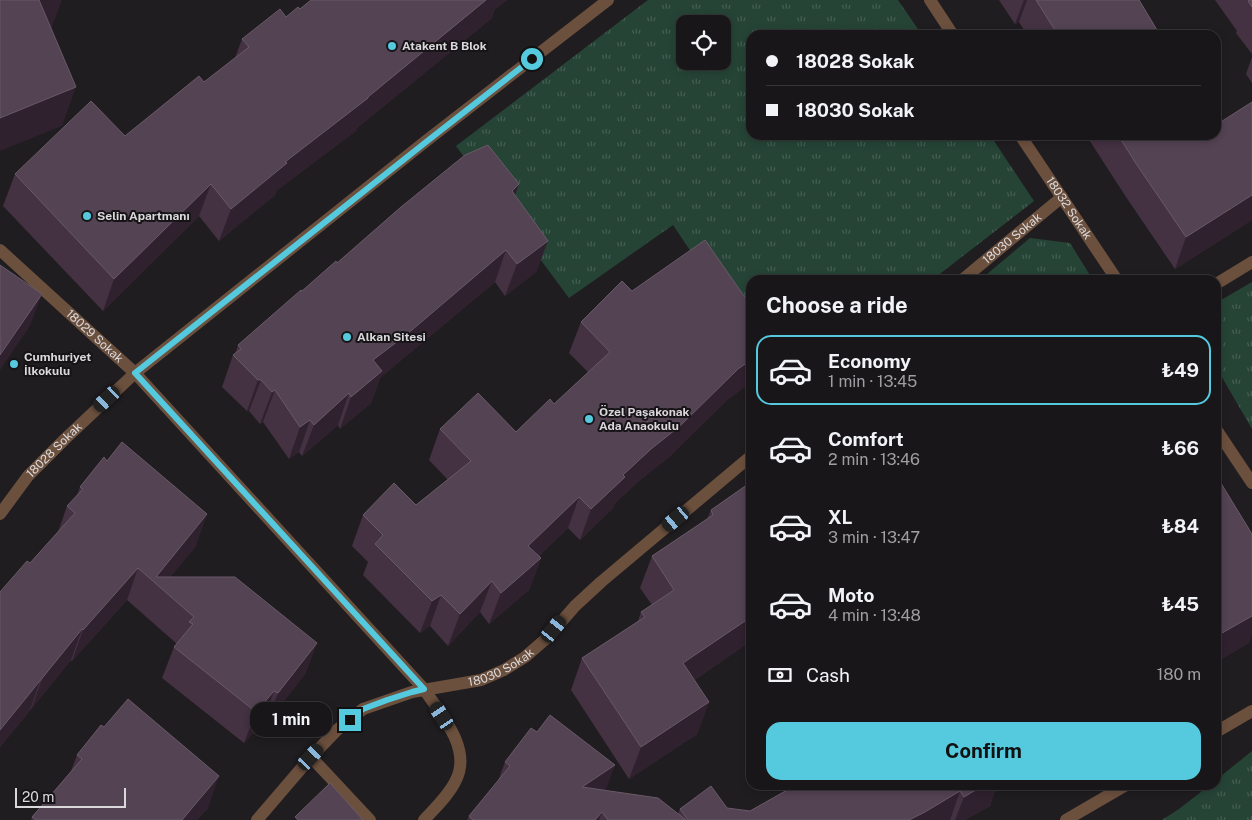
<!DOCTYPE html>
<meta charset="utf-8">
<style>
:root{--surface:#181618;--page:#252325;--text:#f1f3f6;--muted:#9f9fa2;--line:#363537;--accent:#55cadf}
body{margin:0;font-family:"Public Sans",sans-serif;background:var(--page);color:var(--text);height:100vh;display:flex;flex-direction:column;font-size:19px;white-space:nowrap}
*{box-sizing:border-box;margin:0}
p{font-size:16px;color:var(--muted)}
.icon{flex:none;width:28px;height:28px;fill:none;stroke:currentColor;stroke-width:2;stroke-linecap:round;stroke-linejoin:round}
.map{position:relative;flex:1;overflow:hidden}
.drawer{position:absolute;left:746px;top:275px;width:475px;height:515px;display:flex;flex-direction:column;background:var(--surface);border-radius:15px;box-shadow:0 2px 8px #0003,0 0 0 1px var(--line)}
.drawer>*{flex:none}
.top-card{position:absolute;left:746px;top:30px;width:475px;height:110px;border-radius:15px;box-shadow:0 2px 8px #0003,0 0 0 1px var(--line);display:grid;align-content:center;height:110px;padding:0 20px;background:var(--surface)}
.controls{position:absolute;left:676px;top:15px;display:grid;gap:10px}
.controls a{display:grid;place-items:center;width:55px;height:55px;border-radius:10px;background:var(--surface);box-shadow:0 2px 8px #0003,0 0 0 1px var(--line);font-size:25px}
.scale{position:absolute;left:15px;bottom:12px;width:111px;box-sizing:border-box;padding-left:5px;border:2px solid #dad8db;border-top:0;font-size:14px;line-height:18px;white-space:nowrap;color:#dad8db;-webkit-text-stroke:4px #171417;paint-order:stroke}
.end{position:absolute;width:22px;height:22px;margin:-11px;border:6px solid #55cadf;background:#111;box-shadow:0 0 0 2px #111}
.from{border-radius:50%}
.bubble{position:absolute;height:35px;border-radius:15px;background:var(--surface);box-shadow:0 2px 8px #0003,0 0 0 1px var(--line);font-size:16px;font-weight:700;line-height:35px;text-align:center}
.car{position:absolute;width:15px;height:30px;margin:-15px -8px;border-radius:6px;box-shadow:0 0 4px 1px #0007;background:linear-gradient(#222 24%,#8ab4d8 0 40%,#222 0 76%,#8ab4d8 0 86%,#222 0)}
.top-card b{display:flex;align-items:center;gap:18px;height:48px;font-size:19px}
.top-card b+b{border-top:1px solid var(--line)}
.top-card i{width:12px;height:12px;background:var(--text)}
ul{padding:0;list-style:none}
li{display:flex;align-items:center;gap:15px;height:70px;margin:0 10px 8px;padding:0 10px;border:2px solid transparent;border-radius:15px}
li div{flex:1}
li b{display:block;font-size:19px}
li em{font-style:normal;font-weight:700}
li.selected{border-color:var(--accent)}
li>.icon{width:45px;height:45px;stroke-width:1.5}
h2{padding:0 20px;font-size:22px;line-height:60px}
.pay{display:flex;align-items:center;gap:12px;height:55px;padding:0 20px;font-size:19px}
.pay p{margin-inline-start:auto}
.action{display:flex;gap:10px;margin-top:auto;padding:10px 20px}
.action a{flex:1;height:58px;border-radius:15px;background:var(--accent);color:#111;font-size:20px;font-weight:700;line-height:58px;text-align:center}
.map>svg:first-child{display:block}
.grass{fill:url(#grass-tufts);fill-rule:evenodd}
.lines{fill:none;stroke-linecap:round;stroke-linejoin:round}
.minor{stroke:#6c503e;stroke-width:12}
.wall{fill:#443142}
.shaded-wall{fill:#2f212e}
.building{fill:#544353;stroke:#695a68}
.route{stroke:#55cadf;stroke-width:6}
.poi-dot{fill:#55cadf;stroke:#171417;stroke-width:2}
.labels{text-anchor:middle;stroke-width:4;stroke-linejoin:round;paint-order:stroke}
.poi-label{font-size:12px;font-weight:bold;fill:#dad8db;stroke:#171417;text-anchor:start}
.street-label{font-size:12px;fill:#dad8db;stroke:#171417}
</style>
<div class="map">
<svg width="1252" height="820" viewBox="0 0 1252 820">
<defs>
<pattern id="grass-tufts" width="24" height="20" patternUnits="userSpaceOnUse" patternTransform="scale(1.25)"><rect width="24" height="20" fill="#254436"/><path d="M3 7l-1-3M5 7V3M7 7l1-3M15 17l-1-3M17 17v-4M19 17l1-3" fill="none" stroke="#445e52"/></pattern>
</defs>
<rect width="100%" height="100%" fill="#201d20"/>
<g class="grass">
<path d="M648 0H898L922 35H751V135H990L1034 201 932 280H751V341L673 225 569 298 456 146ZM685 24H722V61H685Z"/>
<polygon points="1030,238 1070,243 1093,280 980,280"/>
<polygon points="1252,282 1252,429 1216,367 1216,303"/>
<polygon points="1252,751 1252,820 1162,820 1179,809 1210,785 1216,785 1216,780"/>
</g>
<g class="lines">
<g class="minor">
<polyline points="930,0 953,35"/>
<path id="s1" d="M1020 135 1117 280"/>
<path id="s2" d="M0 250 135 373 424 689C441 715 472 748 456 780 449 795 435 808 424 820"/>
<path id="s3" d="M962 280 1062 197"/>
<polyline points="1216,284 1252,262"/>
<polyline points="1216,429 1252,483"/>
<path id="s4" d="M0 514 28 476 65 439 135 373 426 141 608 0"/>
<polyline points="1216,732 1252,711"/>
<polyline points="311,757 370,820"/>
<path id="s5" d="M257 820 311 757 337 730 363 709 412 692 481 680 504 670 525 657 548 637 575 606 601 582 751 456"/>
<polyline points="1066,820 1126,785"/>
</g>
</g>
<g class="wall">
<polygon points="311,0 507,0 494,10 492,18 357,128 357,130 276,191 275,195 219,241 199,216 103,311 3,206 15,174 125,136 204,82 235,58 242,39 286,17 300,9"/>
<polygon points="999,0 1139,0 1160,35 1027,35 1019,22 1015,24"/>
<polygon points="1215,0 1252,0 1252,54 1236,33 1237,31"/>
<polygon points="1252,57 1252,83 1246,74"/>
<polygon points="1252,102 1252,220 1175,269 1126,197 1086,135 1216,135"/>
<polygon points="515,196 548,241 536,272 505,296 495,282 394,366 380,378 371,403 340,429 338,425 302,456 299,452 289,459 263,422 260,424 249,411 247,411 222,387 233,355 235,354 238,345 302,291 337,263"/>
<polygon points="581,322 726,401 669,457 640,480 615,503 613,508 580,540 568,528 539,556 541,558 529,590 489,624 480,612 448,646 430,626 420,633 363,575 368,562 352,546 363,515 416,505 448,480 429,460 440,429 516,432 554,404 588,372 569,353"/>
<polygon points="107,461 196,546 170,577 317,643 305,674 266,724 263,722 244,743 162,678 174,647 177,644 127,600 72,661 71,660 0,747 0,592 30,563 58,532 67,506 77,495 80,487"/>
<polygon points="1216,475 1249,643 1216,662"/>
<polygon points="751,482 751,641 694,680 709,702 697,734 629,779 571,690 582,658 638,621 641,612 652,605 640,588 652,556 707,519 711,510"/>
<polygon points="77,755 208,808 197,820 31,820 32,817 71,771"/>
<polygon points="505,762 606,791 678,814 680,809 727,808 750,811 796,785 994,793 990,806 965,820 467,820 469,816 498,781"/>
</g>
<g class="shaded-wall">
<polygon points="39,0 62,0 52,27 25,39"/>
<polygon points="486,0 507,0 494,10 492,18 357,128 357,130 276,191 275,195 219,241 231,209 285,162 368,97"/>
<polygon points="1024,0 1027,0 1019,22 1015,24"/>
<polygon points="76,87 62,126 0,151 0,118"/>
<polygon points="211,184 199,216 103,311 114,279"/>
<polygon points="519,184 508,216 512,191"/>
<polygon points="1252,195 1252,220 1175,269 1186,237"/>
<polygon points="548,241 536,272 505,296 517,264"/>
<polygon points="506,250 495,282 394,366 380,378 371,403 340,429 351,397 373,360"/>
<polygon points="42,294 30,326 0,370 0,355"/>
<polygon points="751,360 751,383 726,401 669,457 640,480 615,503 613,508 580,540 591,509 623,475 738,369"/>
<polygon points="258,380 261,380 249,411 247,411"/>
<polygon points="275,390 263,422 260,424 272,392"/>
<polygon points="349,393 338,425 302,456 314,425"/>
<polygon points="310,420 299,452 289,459 300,427"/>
<polygon points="579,497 568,528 517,577 528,546"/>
<polygon points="207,514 196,546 161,588 156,577"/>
<polygon points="541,558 529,590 489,624 501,593"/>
<polygon points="138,568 127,600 72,661 83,630"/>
<polygon points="492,581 480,612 448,646 460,614"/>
<polygon points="441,595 430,626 420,633 432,601"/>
<polygon points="1252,612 1252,636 1249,643 1216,662 1216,649 1222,633"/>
<polygon points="751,617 751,641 671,695 683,663"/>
<polygon points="82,629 71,660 31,710 42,679"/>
<polygon points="317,643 305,674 266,724 278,693"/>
<polygon points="41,678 30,710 0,747 0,730"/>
<polygon points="274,691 263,722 244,743 256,712"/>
<polygon points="709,702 697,734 629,779 641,747"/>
<polygon points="615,765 604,795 582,787"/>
<polygon points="219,776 208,808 197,820 182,820"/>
<polygon points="984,785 1007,785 994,793 990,806 965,820 955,820 964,797"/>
<polygon points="960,791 950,820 909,820"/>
<polygon points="602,812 599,820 595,820"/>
</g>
<g class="building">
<polygon points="0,0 39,0 76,87 0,118"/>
<polygon points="311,0 486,0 368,97 368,98 285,162 287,163 231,209 211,184 114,279 15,174 91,101 125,136 199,76 204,82 249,47 242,39 280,9 286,17 298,7 300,9"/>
<polygon points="1036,0 1139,0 1160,35 1058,35"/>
<polygon points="1249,0 1252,0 1252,7 1248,1 1249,1"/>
<polygon points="1252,102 1252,195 1186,237 1137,165 1118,135 1216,135 1216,125"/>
<polygon points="488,145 519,184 512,191 548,241 517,264 506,250 406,335 373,360 382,371 351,397 349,393 314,425 310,420 300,427 275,390 272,392 261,380 258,380 233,355 241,349 238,345 301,290 302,291 336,261 337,263 401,207 465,155"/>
<polygon points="705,240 751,306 751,360 738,369 680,426 651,449 623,475 625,477 591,509 579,497 528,546 541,558 501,593 492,581 460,614 441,595 432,601 375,544 383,535 363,515 394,483 416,505 471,461 440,429 478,393 516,432 550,399 554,404 610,352 581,322 622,281 632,291"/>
<polygon points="0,265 42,294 0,355"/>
<polygon points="122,442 207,514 156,577 235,577 317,643 278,693 274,691 256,712 174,647 193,624 189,622 194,617 138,568 83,630 82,629 0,730 0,592 27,561 30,563 75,513 67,506 83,489 80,487 104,457 107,461"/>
<polygon points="1216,475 1252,534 1252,616 1222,633 1218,626 1216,627"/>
<polygon points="751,482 751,617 683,663 709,702 641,747 582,658 645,617 641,612 674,590 652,556 713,515 711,510"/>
<polygon points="128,699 219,776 182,820 36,820 32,817 82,759 77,755 101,725 104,727"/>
<polygon points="550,715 615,765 582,787 658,798 686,820 608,820 602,812 595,820 473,820 469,816 510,766 505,762 531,728 537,732"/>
<polygon points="330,783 363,820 298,820 295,817"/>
<polygon points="796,785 984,785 964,797 960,791 925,812 909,820 688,820 680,809 711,786 727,808 750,811"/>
</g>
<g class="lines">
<polyline class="route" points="350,720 363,709 387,700 412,692 424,689 135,373 426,142 532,59"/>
</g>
<g class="poi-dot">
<circle cx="392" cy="46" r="5"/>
<circle cx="87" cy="216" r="5"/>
<circle cx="347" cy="337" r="5"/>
<circle cx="14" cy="364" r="5"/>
<circle cx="589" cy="419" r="5"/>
</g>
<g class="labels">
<g class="poi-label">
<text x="402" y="50">Atakent B Blok</text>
<text x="97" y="220">Selin Apartmanı</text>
<text x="357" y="341">Alkan Sitesi</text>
<text x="24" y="361">Cumhuriyet<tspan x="24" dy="14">İlkokulu</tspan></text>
<text x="599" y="416">Özel Paşakonak<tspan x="599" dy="14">Ada Anaokulu</tspan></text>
</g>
<g class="street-label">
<text dy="4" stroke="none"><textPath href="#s1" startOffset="88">18032 Sokak</textPath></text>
<text dy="4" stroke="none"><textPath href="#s3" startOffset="65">18030 Sokak</textPath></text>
<text dy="4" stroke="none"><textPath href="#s2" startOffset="128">18029 Sokak</textPath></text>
<text dy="4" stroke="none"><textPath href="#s4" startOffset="84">18028 Sokak</textPath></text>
<text dy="4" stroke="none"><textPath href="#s5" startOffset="299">18030 Sokak</textPath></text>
</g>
</g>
</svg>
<div class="controls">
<a><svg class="icon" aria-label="locate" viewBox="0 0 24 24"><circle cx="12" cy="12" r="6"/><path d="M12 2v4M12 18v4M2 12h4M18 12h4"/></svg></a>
</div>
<div class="scale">20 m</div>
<i class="end from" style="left:532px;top:59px"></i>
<i class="end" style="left:350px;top:720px"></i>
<div class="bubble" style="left:250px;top:702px;width:82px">1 min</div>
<i class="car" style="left:107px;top:399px;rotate:227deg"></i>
<i class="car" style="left:676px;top:519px;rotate:230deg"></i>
<i class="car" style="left:554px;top:629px;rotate:39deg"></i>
<i class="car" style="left:442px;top:716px;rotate:327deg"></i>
<i class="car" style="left:311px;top:757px;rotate:43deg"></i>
<div class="top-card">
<b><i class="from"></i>18028 Sokak</b>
<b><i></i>18030 Sokak</b>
</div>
<section class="drawer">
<h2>Choose a ride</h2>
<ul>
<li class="selected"><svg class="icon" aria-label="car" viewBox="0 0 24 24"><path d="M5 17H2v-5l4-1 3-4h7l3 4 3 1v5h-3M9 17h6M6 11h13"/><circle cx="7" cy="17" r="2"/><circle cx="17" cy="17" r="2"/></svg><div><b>Economy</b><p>1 min · 13:45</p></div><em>₺49</em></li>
<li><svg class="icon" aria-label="car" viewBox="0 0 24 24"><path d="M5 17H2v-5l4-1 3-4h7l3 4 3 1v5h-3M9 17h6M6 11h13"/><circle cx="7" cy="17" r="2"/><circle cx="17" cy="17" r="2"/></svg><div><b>Comfort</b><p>2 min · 13:46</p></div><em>₺66</em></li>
<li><svg class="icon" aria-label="car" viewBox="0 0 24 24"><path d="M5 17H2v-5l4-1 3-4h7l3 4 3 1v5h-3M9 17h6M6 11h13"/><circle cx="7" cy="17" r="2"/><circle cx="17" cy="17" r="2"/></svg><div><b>XL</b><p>3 min · 13:47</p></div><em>₺84</em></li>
<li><svg class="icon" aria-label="car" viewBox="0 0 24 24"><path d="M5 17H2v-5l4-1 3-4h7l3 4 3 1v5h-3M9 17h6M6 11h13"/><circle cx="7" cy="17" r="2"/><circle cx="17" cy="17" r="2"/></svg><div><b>Moto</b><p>4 min · 13:48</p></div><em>₺45</em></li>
</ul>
<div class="pay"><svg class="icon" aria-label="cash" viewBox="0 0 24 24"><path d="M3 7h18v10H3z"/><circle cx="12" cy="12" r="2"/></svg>Cash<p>180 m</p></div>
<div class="action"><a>Confirm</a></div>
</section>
</div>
